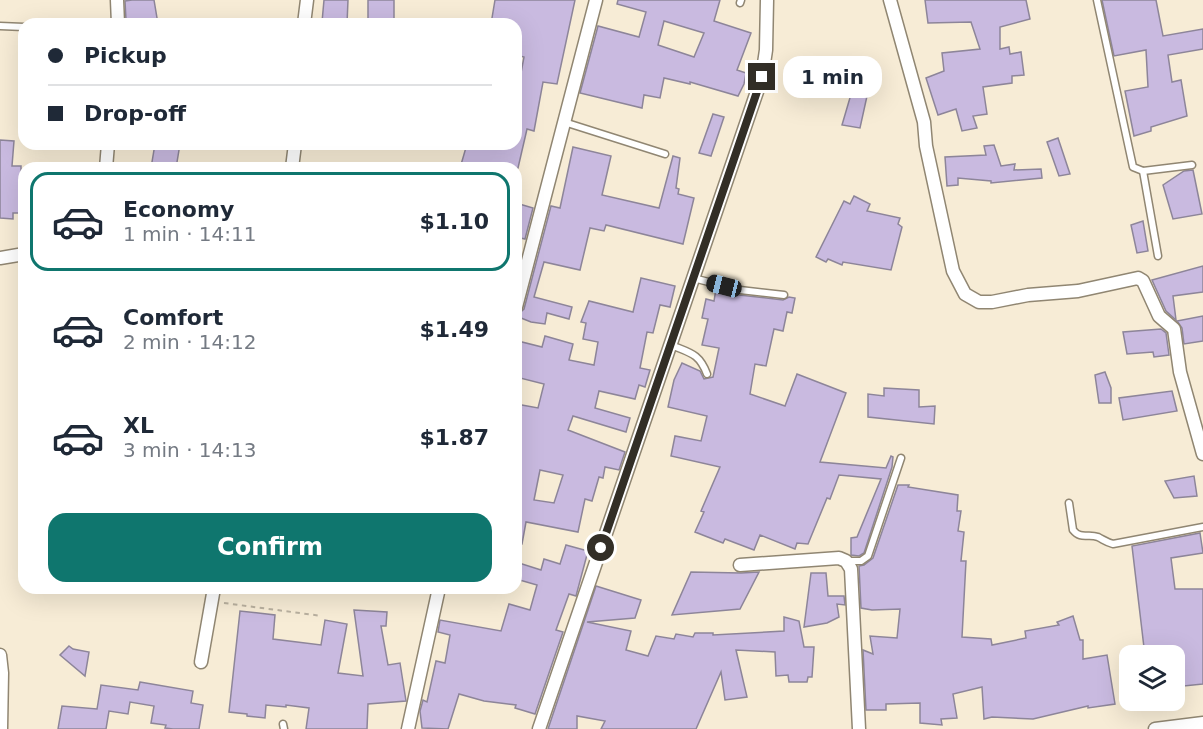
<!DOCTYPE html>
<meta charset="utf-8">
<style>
:root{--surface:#fff;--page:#f6f6f7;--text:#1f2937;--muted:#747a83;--line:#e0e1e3;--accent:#0f766e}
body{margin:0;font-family:"DejaVu Sans",sans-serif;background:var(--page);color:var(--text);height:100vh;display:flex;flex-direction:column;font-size:22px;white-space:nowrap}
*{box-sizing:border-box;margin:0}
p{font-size:20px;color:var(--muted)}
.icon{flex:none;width:33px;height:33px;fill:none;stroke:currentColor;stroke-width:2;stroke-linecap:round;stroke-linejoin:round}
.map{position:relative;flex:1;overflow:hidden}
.sheet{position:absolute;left:18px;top:162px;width:504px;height:432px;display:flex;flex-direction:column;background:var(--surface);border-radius:18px;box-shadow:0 6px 24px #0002}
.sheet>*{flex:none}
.banner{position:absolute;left:18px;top:18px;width:504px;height:132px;border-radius:18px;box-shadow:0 6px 24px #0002;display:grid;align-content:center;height:132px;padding:0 30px;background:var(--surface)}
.fabs{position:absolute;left:1119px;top:645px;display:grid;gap:12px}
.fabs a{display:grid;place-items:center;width:66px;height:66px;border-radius:12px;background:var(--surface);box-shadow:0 6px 24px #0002;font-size:30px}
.end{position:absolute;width:27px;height:27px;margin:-14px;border:8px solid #322e26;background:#fff;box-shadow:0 0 0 3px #fff}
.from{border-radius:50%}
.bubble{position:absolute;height:42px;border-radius:18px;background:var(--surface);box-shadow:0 6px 24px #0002;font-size:20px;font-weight:700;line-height:42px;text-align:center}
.car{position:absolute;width:18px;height:36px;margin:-18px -9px;border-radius:8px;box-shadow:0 0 4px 2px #0007;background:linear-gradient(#222 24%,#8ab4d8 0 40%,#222 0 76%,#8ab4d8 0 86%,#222 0)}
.banner b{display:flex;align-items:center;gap:21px;height:57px;font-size:22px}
.banner b+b{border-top:2px solid var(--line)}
.banner i{width:15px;height:15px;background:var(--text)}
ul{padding:10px 0 0;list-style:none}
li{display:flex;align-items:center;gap:18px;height:99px;margin:0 12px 9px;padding:0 18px;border:3px solid transparent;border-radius:18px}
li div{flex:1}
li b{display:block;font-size:22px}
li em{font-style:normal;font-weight:700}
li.current{border-color:var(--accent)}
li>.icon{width:54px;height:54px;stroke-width:1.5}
.primary-button{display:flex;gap:12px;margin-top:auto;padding:12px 30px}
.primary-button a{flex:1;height:69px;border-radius:18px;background:var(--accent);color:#fff;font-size:24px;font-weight:700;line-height:69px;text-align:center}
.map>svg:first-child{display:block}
.building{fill:#c9bae0;stroke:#8d8599;stroke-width:1.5;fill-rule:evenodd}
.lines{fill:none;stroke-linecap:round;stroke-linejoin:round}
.service-casing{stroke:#908672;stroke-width:9}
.minor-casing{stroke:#908672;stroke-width:15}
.path{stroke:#b9b09f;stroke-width:2;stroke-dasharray:4.5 4.5;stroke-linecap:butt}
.service{stroke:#fff;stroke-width:6}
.minor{stroke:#fff;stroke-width:12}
.route{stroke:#322e26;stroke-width:8}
</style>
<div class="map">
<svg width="1203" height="729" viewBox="0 0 1203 729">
<rect width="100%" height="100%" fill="#f7ecd6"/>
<g class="building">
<polygon points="132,0 154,0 158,24 132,24 131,19 126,20 125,1"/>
<polygon points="324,0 348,0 347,24 322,22"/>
<rect x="368" y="0" width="26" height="24"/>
<polygon points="495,0 575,0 557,84 543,82 534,131 527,129 518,168 460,168 467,144 485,144 501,147 502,144 516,144 516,99 524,57 516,55 516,24 491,24"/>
<path d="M618 0H720L714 21 751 33 737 70 746 73 744 84 738 96 690 82V84L664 78 660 98 644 95 642 108 580 93 598 26 639 37 646 12 617 4ZM664 21 704 33 694 57 658 45Z"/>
<polygon points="925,0 1026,0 1030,19 1000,27 1000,49 1009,47 1010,54 1021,52 1024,75 1012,76 1012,83 983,87 987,114 973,116 977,128 962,131 956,109 938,115 926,78 944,71 942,53 980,49 971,22 928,23"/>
<polygon points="1102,0 1156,0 1163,36 1203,29 1203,49 1168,55 1172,82 1181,80 1187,116 1151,127 1151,131 1134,136 1125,91 1148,87 1146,50 1114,56"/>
<polygon points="854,84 869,87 860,128 842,125"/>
<polygon points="713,114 724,117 711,156 699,153"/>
<polygon points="1058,138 1070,174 1059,176 1047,142"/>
<polygon points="0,140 14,141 12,166 21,166 21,213 13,213 13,219 0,218"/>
<polygon points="155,144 180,144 176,168 151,168"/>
<polygon points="994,145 1001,166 1015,164 1014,170 1041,169 1042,178 991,183 991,181 958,178 958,185 947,186 945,157 986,155 984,146"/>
<polygon points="573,147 611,156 602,195 659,208 673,156 680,158 676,188 679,189 678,194 694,198 683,244 606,225 604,231 590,228 580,270 544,262 534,297 572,307 569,319 547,313 545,324 531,322 516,316 524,309 551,206 560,208"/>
<polygon points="1193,170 1202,214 1173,219 1163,185 1184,171"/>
<polygon points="854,196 870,204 867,211 900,218 898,224 902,227 891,270 843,262 842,265 828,259 826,262 816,257 844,201 850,204"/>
<polygon points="516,203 533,208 525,239 516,237"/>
<polygon points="1143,221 1148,251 1137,253 1131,225"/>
<polygon points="1203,266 1203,292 1173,296 1176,320 1166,311 1152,280"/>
<path d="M641 278 675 286 670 307 660 305 653 333 647 332 640 368 650 370 645 387 639 385 635 399 599 391 595 408 630 418 626 432 573 416 568 430 625 452 619 470 605 467 603 478 599 477 592 501 585 499 578 532 526 522 522 544H516V404L538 408 544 384 516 377 518 341 542 347 545 336 573 344 569 360 594 365 598 342 583 339 586 323 581 322 589 301 633 312ZM540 470 563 475 554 503 534 500Z"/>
<polygon points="716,289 739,295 783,300 789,297 795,298 792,313 787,312 783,331 774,329 766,366 755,364 750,394 785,406 797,374 846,393 820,462 886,468 891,456 893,457 892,467 864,553 859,556 851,555 851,538 857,537 881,479 839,475 830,499 827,498 808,544 797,543 795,549 760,535 754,550 725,539 723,543 695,532 704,512 701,511 720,467 671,456 675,436 701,441 707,416 668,407 674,380 682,363 700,371 704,379 713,377 719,348 702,345 708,319 702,318 706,299 714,301"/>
<polygon points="1203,316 1203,341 1184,344 1182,328 1177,321"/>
<polygon points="1161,329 1166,333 1169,355 1154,357 1153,352 1127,354 1123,332"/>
<polygon points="1105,372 1111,388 1111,403 1099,403 1095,375"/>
<polygon points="884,388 919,390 919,407 935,406 934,424 868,417 868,394 884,396"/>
<polygon points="1172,391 1177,411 1123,420 1119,398"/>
<polygon points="1194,476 1197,496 1174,498 1165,481"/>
<polygon points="898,485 909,485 908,487 958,495 957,511 961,511 958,531 964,532 961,561 966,561 962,637 991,639 992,645 1026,638 1025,631 1059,625 1057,622 1073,616 1080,640 1083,640 1083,659 1107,655 1115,704 1088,708 1088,706 1033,719 992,717 984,719 982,687 953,694 957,718 941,719 942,725 920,723 920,703 886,704 886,710 866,710 863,650 873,654 870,636 897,638 900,609 872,610 861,608 859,566 864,565 873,558"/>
<polygon points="1200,533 1203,553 1171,558 1175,589 1203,589 1203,684 1174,687 1174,656 1145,656 1132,546"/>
<polygon points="566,545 588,551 576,596 569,594 556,630 563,632 535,714 515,708 516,705 484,701 459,694 448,729 422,728 420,711 423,700 427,702 436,661 445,663 450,635 438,632 440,620 501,631 509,604 530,610 537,585 516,579 516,562 541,570 544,559 560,564"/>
<polygon points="691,572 741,573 759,572 740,609 672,615"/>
<polygon points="811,573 826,573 828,596 844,596 845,605 837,604 839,617 827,623 804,627"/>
<polygon points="596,586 641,600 635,618 587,622 631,631 626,650 648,656 656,636 674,639 676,634 693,637 695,633 713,633 713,635 784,631 784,617 799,621 804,647 814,647 812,677 808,677 807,682 789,682 788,675 776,676 775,652 736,650 747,697 725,700 721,672 696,729 601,729 605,721 577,716 577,729 548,729"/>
<polygon points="354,610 387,612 386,626 381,626 388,665 400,663 406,701 368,704 367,729 306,729 309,708 286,705 286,707 266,705 265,718 247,716 247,714 229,712 240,611 275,615 273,639 321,645 325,620 347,624 338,673 363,676"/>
<polygon points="69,646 73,649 89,652 85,676 60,655"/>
<polygon points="140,682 193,691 191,703 203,705 199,729 173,729 165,728 166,725 151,723 154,706 130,702 128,714 109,711 106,729 58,729 62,706 97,709 101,685 138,690"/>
</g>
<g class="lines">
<g class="service-casing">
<g id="service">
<polyline points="1097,0 1133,167 1143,171 1192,165"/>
<polyline points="740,3 741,0"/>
<polyline points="0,26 24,27"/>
<polyline points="564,122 665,154"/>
<polyline points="1143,171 1158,256"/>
<polyline points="693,278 740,290 784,295"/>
<path d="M671 345C690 353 699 353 707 374"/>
<path d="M1069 503 1073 530C1081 540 1088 533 1098 537 1104 540 1106 542 1113 544L1203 527"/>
<polyline points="846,561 861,561 868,556 901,458"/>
<polyline points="283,724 284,729"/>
</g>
</g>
<g class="minor-casing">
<g id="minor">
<polyline points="117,0 118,24"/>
<polyline points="890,0 924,122 926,146 953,271 965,294 979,302 992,302 1028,295 1078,291 1138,278 1143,281 1159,316 1174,329 1180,372 1203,454"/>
<polyline points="304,24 307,0"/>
<polyline points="106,168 108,144"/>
<polyline points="292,168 295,144"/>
<polyline points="0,258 24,254"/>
<polyline points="516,307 596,0"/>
<polyline points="740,565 839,558 846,561 851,569 859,729"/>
<polyline points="0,655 2,673 1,729"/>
<polyline points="201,662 214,588"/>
<polyline points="408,729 439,588"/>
<polyline points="539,729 762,77 766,50 767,0"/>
<polyline points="1155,729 1203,723"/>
</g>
</g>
<polyline class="path" points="224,603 322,616"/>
<use href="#service" class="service"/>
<use href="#minor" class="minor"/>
</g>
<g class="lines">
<polyline class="route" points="601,548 762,77"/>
</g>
</svg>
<div class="fabs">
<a><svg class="icon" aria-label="layers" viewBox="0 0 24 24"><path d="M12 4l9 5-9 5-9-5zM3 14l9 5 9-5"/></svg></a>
</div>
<i class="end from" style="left:601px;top:548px"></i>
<i class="end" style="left:762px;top:77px"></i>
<div class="bubble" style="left:783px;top:56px;width:99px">1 min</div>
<i class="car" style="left:724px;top:286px;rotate:284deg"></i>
<div class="banner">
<b><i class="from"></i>Pickup</b>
<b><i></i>Drop-off</b>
</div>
<section class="sheet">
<ul>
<li class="current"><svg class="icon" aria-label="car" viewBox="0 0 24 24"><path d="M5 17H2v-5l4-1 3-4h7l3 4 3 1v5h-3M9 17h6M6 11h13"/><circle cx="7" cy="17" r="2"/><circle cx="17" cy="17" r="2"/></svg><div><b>Economy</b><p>1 min · 14:11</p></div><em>$1.10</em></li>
<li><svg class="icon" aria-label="car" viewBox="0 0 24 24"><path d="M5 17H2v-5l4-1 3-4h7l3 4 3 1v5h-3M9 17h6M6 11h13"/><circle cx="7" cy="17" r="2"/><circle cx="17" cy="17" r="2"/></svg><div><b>Comfort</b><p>2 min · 14:12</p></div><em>$1.49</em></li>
<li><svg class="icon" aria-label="car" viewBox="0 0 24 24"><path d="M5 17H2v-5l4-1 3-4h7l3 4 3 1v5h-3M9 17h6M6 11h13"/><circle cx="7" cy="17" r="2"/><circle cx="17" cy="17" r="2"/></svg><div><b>XL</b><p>3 min · 14:13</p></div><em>$1.87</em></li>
</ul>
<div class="primary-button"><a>Confirm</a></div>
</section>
</div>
